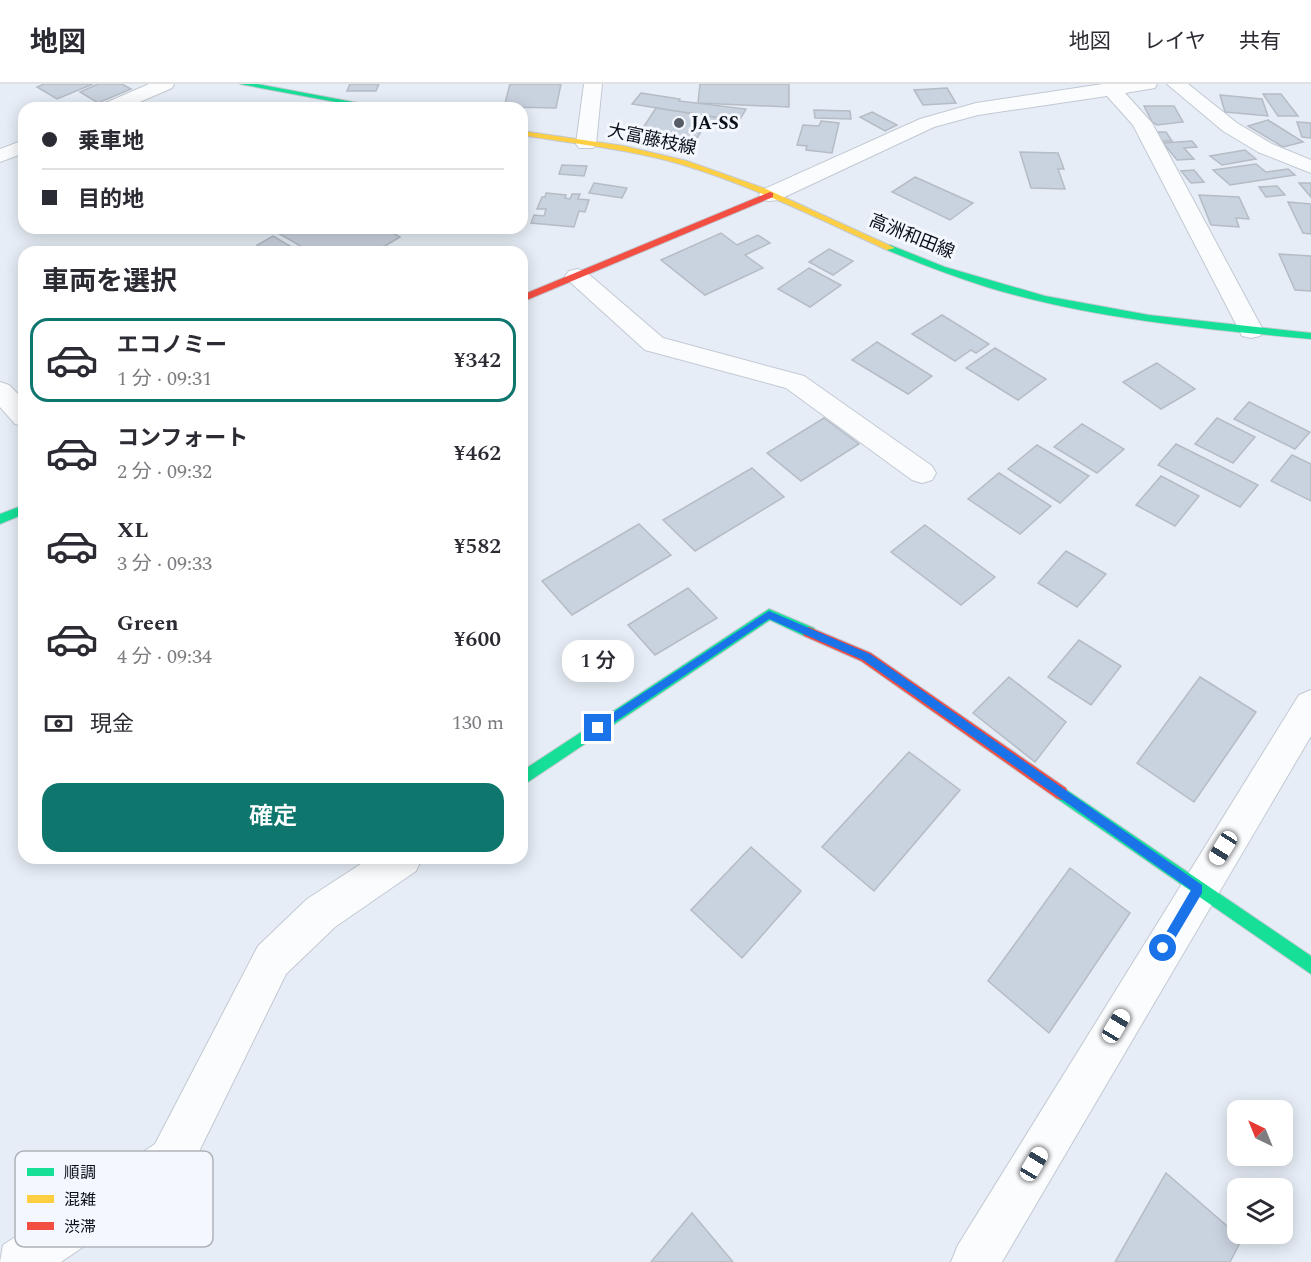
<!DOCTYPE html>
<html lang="ja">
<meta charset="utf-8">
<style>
:root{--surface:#fff;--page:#f2f2f3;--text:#2b2b33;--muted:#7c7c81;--line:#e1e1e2;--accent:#0f766e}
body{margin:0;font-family:Spectral,"Noto Sans JP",serif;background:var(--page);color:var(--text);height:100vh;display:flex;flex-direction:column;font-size:22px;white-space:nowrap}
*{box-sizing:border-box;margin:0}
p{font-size:20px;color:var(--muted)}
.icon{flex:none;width:33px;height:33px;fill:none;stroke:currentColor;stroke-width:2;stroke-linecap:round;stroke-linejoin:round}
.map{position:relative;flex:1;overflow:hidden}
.drawer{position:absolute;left:18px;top:162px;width:510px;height:618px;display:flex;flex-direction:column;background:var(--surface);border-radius:18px;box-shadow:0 3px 15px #0003}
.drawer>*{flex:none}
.top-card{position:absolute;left:18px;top:18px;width:510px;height:132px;border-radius:18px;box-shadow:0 3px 15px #0003;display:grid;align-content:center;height:132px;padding:0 24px;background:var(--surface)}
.needle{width:39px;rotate:317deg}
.fabs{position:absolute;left:1227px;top:1016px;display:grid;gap:12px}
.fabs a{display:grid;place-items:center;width:66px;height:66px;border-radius:12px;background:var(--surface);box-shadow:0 3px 15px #0003;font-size:30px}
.end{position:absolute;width:27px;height:27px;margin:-14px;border:8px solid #1a73e8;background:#fff;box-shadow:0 0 0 3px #fff}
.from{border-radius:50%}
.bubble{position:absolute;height:42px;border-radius:18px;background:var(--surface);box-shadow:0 3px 15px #0003;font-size:20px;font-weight:600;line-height:42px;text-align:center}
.car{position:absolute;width:18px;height:36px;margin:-18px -9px;border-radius:8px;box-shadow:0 0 4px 2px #0007;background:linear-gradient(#fff 24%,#345 0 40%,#fff 0 76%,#345 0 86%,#fff 0)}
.top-card b{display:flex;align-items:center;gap:21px;height:57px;font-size:22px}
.top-card b+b{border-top:2px solid var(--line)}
.top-card i{width:15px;height:15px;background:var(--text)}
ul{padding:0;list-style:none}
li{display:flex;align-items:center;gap:18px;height:84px;margin:0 12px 9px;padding:0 12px;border:3px solid transparent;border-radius:18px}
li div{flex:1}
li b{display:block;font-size:22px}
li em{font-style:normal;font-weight:600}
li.current{border-color:var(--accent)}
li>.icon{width:54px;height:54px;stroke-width:1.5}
h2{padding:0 24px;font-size:27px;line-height:72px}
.pay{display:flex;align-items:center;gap:15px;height:66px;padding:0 24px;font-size:22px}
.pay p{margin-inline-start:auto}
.primary-button{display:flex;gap:12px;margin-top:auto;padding:12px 24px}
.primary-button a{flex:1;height:69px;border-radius:18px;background:var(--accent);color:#fff;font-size:24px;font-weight:600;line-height:69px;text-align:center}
header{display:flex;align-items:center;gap:36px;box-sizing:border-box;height:84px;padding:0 30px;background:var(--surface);border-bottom:2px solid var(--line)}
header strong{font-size:28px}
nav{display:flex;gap:33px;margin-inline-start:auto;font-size:21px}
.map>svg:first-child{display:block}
.building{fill:#c9d2df;stroke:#b5bcc5;stroke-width:1.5}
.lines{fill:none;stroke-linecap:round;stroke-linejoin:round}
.street-casing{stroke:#c2c9d2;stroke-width:2}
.fast-casing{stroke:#c2c9d2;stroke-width:2}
.slow-casing{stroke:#c2c9d2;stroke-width:2}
.jam-casing{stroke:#c2c9d2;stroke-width:2}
.street{fill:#fbfcfe;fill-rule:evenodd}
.fast{fill:#16e098;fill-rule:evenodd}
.slow{fill:#ffcf43;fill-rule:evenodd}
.jam{fill:#f24e42;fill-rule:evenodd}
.route{fill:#1a73e8}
.poi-dot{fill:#565d66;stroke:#f4f8fe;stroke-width:2}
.labels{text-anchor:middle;stroke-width:6;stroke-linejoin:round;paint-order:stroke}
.far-poi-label{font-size:18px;font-weight:bold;fill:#091019;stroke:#f4f8fe;text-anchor:start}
.far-street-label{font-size:18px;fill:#091019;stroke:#f4f8fe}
.key{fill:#f4f8fe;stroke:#aeb2b9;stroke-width:1.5}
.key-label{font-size:16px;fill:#091019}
</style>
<header>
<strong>地図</strong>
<nav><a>地図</a><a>レイヤ</a><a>共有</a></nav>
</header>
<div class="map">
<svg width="1311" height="1178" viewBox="0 0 1311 1178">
<rect width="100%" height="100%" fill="#e6edf6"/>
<g class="building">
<polygon points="44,0 93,0 57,15 37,3"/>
<polygon points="98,0 122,0 131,5 98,19 80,8"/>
<polygon points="350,0 379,0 376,7 347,7"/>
<polygon points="510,0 561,0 556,24 504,23"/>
<polygon points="700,0 789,0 789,23 698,19"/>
<polygon points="947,4 956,19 923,21 914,6"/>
<polygon points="641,9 680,15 679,17 746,25 739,37 632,20"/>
<polygon points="1263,10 1281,10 1298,32 1278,32"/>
<polygon points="1220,11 1262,15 1268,32 1225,28"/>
<polygon points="1144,22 1174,22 1183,38 1157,41 1152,38"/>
<polygon points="656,24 739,37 705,41 694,59 639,50"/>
<polygon points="814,26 850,27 851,35 815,34"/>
<polygon points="872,28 897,41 885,47 860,33"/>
<polygon points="1268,36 1303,58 1283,63 1248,42"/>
<polygon points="821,37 839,39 832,69 806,66 807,62 797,61 803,41 819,42"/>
<polygon points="1297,38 1311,39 1311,54 1302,53"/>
<polygon points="1155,48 1166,48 1172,57 1161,57"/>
<polygon points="1192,57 1197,63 1184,64 1194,75 1177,76 1163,59"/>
<polygon points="1245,66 1256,75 1222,81 1210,72"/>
<polygon points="1020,68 1058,69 1064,85 1058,85 1065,105 1031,104"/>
<polygon points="1256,80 1266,88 1288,85 1295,91 1230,101 1213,86"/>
<polygon points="562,81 587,82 584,92 559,90"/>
<polygon points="1194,86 1204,98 1191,99 1181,87"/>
<polygon points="915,93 973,119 950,136 892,108"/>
<polygon points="594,99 627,104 622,114 589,109"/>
<polygon points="1299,99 1311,99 1311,113"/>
<polygon points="1277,102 1285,111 1266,113 1259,103"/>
<polygon points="546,109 566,111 565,114 570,115 572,110 580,110 578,115 589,116 585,128 579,127 574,143 531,139 534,131 544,132 546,125 537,125 542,113 545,113"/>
<polygon points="1199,111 1239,113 1249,135 1236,134 1239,143 1211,141"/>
<polygon points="1288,118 1311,120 1311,150 1303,149"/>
<polygon points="282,144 383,144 400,153 375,168 311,168 276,148"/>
<polygon points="721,149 737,161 758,151 770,159 745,171 763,184 705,211 661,176"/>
<polygon points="273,152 300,168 268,168 257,161"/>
<polygon points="829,165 853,177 833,191 809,178"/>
<polygon points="1279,170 1311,172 1311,207 1295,206"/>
<polygon points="809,184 841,201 810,223 778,205"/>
<polygon points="942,231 989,260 976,269 971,266 955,277 912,250"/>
<polygon points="877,258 932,292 908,310 852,276"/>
<polygon points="995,264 1046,295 1018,316 966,284"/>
<polygon points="1157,279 1195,305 1161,325 1123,298"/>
<polygon points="1249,318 1310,348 1295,365 1234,335"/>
<polygon points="824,334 859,360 801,397 767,369"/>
<polygon points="1217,334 1255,353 1233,379 1195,360"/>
<polygon points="1082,340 1124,365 1097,389 1054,363"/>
<polygon points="1176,360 1258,401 1240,423 1158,381"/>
<polygon points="1037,361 1089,392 1060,419 1008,385"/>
<polygon points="1292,371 1311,380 1311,417 1271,397"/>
<polygon points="752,384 784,413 695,467 663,436"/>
<polygon points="999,389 1051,422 1020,450 968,415"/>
<polygon points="1161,392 1199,412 1175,442 1136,421"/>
<polygon points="639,440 671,471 572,531 542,497"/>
<polygon points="925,441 995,493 961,521 891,468"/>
<polygon points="1066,467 1106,490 1077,523 1038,499"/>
<polygon points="688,504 717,534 655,571 628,541"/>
<polygon points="1079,556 1121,582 1091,621 1048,593"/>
<polygon points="1009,593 1066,638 1035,678 973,629"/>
<polygon points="1200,593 1256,628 1194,718 1137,679"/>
<polygon points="909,668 960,706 874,807 822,763"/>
<polygon points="751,763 801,807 742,874 691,826"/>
<polygon points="1070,784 1130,829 1049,949 988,897"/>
<polygon points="1166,1089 1242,1155 1230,1178 1115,1178"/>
<polygon points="692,1129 733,1178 651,1178"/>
</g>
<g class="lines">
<g class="street-casing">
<g id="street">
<polygon points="149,0 174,0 172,4 126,24 100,24 103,20"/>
<polygon points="584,0 602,0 596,60 593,64 579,64 576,60"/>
<polygon points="1103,0 1157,0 1155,4 1125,9 1152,39 1263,246 1260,252 1251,254 1242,252 1239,246 1133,41 1107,12 978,31 934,43 778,116 770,117 762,116 759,111 762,106 920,35 976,19"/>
<polygon points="1167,0 1188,0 1237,39 1272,60 1311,76 1311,89 1258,68 1223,47"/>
<polygon points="24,56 24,69 0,78 0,65"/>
<polygon points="577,185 585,187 663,254 804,292 932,382 936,389 932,396 922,399 912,396 786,304 645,266 569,197 565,192 569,187"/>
<polygon points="0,298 9,301 24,316 24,342 15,340 0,323"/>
<polygon points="1311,606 1311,652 1002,1178 951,1178 958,1161 1299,611"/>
<polygon points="370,774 422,774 416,787 335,843 286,890 187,1092 61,1178 0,1178 3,1161 155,1060 258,862 307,815"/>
</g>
</g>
<g class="fast-casing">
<g id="fast">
<polygon points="240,0 257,0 385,24 368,24"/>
<path d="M890 161 945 183 1045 212 1149 231 1311 249V255C1203 245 1094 235 990 204 955 193 921 180 887 166V162Z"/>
<polygon points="24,421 24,430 0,440 0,430"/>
<polygon points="769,525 814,544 816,548 814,552 804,552 770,536 522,702 522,687"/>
<polygon points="1061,702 1311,872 1311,890 1056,714 1054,709 1056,704"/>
</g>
</g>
<g class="slow-casing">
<path id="slow" d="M522 47 624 62 687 77 766 105 895 164 887 166C819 135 751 101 680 80 628 65 575 60 522 51Z"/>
</g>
<g class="jam-casing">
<g id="jam">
<polygon points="770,108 773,109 773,113 522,218 522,211"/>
<polygon points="809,543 871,569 1066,704 1068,709 1066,714 1061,716 1056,714 861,577 804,552 802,548 804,544"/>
</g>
</g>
<use href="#street" class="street"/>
<use href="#fast" class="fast"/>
<use href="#slow" class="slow"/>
<use href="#jam" class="jam"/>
</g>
<polygon class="route" points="769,527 870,570 1202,801 1202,809 1167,868 1163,869 1157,864 1191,806 863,576 769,535 601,647 594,647 594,641"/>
<circle class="poi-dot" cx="679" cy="39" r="6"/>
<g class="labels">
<g class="far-poi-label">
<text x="691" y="45">JA-SS</text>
</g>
<g class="far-street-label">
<text transform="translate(652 55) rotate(12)" y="6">大富藤枝線</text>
<text transform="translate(912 152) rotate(22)" y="6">高洲和田線</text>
</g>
</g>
<rect x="15" y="1067" width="198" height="96" rx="9" class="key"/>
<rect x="27" y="1084" width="27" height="8" fill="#16e098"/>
<rect x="27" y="1111" width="27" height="8" fill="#ffcf43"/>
<rect x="27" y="1138" width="27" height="8" fill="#f24e42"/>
<g class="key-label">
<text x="64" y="1094">順調</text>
<text x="64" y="1121">混雑</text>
<text x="64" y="1148">渋滞</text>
</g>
</svg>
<div class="fabs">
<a><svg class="needle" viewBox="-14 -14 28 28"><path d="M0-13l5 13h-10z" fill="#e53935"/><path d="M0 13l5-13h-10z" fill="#7c7c81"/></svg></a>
<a><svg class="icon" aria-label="layers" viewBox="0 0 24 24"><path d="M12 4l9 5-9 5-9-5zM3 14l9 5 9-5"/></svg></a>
</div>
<i class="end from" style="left:1163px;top:864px"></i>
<i class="end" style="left:598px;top:644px"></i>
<div class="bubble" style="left:562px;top:556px;width:72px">1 分</div>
<i class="car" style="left:1223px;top:764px;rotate:212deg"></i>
<i class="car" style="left:1116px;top:942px;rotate:31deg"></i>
<i class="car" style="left:1034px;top:1080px;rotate:31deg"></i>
<div class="top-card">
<b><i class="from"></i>乗車地</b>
<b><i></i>目的地</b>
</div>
<section class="drawer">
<h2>車両を選択</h2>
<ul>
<li class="current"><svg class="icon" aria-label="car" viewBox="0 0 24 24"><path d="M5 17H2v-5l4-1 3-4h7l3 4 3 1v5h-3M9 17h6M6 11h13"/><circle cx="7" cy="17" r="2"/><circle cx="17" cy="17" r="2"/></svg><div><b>エコノミー</b><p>1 分 · 09:31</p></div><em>¥342</em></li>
<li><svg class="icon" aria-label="car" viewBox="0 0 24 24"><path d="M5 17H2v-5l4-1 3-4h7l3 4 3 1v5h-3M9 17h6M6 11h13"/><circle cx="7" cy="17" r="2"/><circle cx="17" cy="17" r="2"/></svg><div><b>コンフォート</b><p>2 分 · 09:32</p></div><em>¥462</em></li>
<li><svg class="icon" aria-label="car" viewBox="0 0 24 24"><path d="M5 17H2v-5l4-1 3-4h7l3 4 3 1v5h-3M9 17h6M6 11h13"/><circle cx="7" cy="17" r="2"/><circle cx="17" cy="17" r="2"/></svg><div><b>XL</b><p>3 分 · 09:33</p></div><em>¥582</em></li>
<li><svg class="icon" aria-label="car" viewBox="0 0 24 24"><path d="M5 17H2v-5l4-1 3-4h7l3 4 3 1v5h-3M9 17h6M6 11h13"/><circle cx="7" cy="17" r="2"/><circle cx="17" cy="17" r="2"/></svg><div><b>Green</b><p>4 分 · 09:34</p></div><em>¥600</em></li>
</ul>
<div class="pay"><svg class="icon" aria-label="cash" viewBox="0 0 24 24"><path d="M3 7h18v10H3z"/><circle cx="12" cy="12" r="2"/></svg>現金<p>130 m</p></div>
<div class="primary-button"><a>確定</a></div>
</section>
</div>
